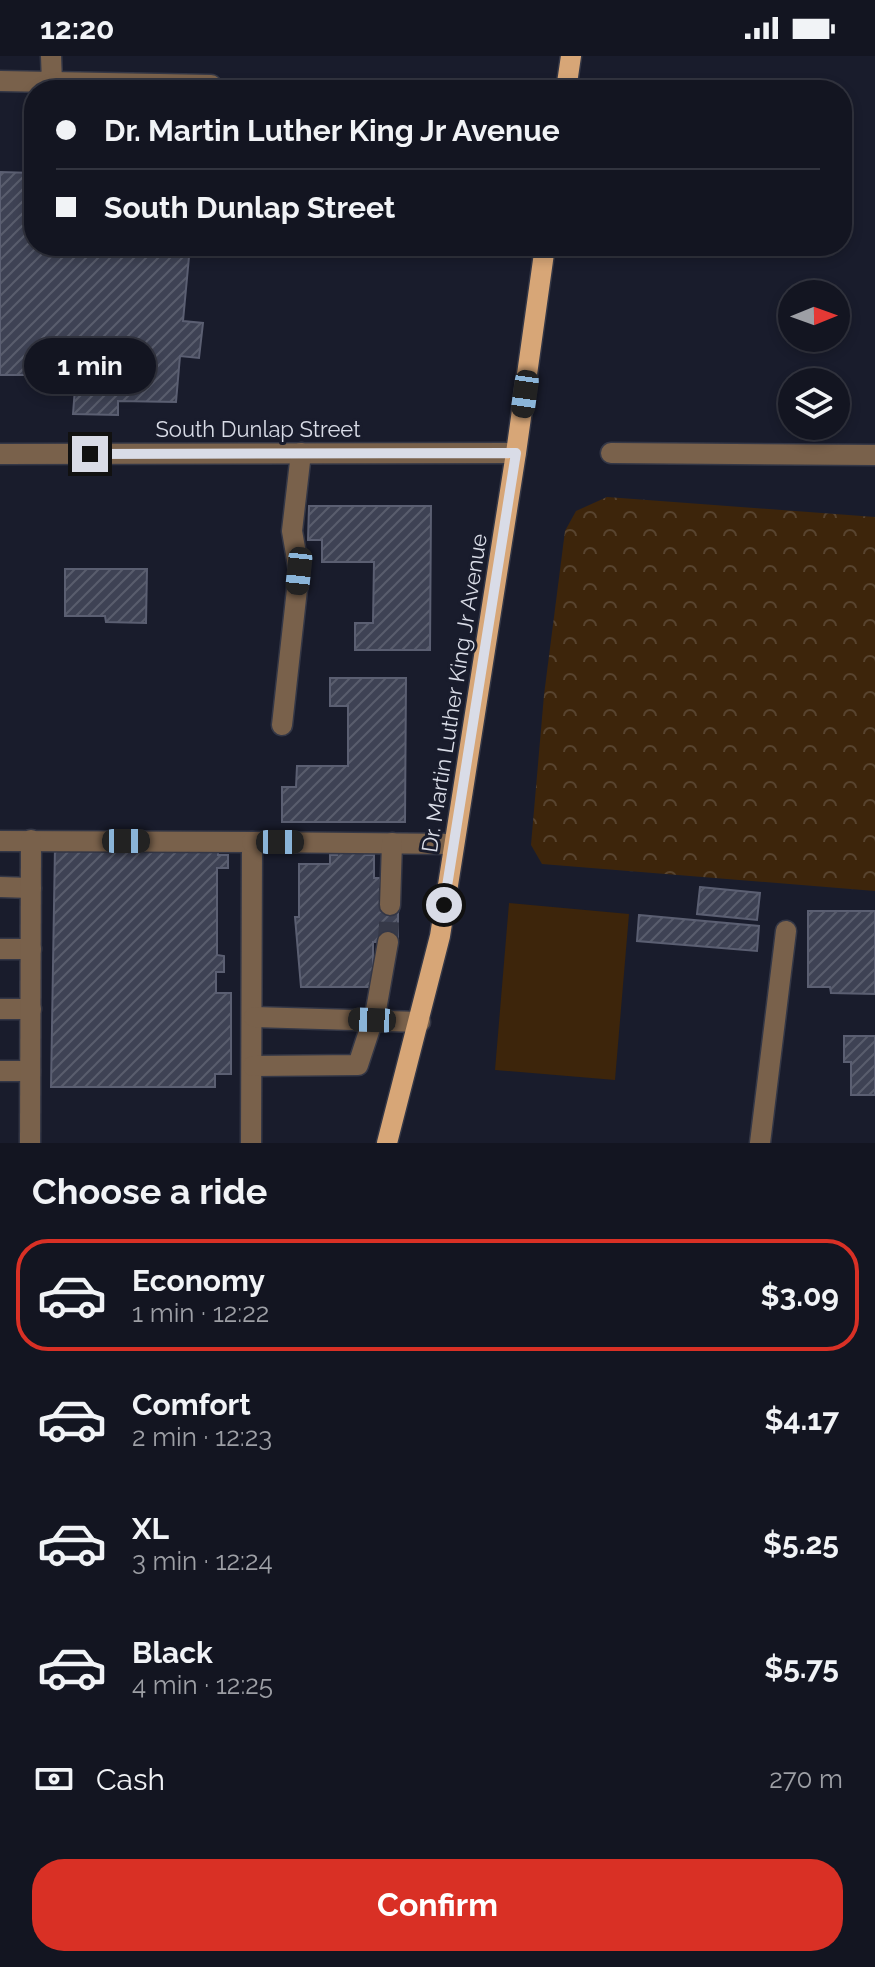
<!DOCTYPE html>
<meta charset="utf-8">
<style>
:root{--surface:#131521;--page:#1c1e2a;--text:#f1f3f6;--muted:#9d9fa5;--line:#32343f;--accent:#d93025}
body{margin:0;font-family:Raleway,sans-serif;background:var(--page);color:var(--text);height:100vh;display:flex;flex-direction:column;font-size:30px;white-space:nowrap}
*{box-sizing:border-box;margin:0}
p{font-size:26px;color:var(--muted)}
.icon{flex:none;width:44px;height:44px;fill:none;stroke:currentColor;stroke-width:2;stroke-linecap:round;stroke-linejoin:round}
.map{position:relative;height:1087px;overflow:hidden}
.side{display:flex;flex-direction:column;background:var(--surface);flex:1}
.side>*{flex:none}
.hud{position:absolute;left:24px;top:24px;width:828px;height:176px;border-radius:32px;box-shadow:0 4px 12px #0003,0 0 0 2px var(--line);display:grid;align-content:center;height:176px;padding:0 32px;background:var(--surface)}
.needle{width:52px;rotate:89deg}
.tools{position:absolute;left:778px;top:224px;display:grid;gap:16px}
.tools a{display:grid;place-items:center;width:72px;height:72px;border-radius:50%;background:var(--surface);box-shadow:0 4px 12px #0003,0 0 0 2px var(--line);font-size:40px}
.end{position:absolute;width:36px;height:36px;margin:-18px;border:10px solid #d9dce7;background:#111;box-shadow:0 0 0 4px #111}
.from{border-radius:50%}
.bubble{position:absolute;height:56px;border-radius:28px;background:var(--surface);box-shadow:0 4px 12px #0003,0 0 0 2px var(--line);font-size:26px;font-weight:700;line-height:56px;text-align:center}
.car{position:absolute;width:24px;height:48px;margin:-24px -12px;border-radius:10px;box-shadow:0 0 6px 2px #0007;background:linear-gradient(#222 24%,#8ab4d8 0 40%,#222 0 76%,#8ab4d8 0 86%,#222 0)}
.hud b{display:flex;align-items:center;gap:28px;height:76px;font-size:30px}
.hud b+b{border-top:2px solid var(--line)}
.hud i{width:20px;height:20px;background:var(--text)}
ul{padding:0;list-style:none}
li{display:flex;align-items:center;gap:24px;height:112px;margin:0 16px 12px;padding:0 16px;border:4px solid transparent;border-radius:32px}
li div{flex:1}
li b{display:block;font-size:30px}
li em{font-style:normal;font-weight:700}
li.active{border-color:var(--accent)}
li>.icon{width:72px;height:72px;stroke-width:1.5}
h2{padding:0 32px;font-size:36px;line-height:96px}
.pay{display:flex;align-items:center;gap:20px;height:88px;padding:0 32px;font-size:30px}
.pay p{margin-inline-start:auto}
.button{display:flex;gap:16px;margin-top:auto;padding:16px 32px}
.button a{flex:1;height:92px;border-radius:32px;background:var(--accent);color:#fff;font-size:32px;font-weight:700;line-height:92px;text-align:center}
.status{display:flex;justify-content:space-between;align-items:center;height:56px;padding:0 40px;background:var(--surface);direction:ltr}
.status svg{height:22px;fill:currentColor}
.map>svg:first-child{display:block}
.park{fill:url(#park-crowns)}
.pitch{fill:#3d250b}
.building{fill:url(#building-hatch);stroke:#5b5f72;stroke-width:2}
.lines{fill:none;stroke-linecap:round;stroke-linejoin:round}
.minor-tunnel{stroke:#363948;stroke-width:20;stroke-dasharray:20 10;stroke-linecap:butt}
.minor-casing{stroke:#343746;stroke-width:23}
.major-casing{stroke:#343746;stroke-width:23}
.minor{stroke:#79614b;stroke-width:20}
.major{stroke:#d7a677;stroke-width:20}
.route{stroke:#d9dce7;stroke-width:10}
.labels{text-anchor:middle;stroke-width:6;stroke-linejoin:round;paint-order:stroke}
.street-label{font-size:22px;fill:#d9dce7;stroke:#191c2c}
</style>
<div class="status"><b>12:20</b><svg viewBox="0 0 49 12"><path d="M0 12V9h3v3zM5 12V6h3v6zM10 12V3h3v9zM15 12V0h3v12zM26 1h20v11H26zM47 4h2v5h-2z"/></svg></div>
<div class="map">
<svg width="875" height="1087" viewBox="0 0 875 1087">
<defs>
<pattern id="park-crowns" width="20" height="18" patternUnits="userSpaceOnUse" patternTransform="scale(2)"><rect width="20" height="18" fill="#3d250b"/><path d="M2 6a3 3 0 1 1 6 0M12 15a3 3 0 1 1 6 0" fill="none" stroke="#58442f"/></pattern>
<pattern id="building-hatch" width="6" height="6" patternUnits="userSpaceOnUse" patternTransform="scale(2)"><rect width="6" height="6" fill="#3e4254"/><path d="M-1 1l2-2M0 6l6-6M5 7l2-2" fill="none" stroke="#595d6d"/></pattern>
</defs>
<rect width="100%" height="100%" fill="#191c2c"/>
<polygon class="park" points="607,441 875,461 875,835 542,808 531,789 544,639 565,475 576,455"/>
<polygon class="pitch" points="509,847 629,858 615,1024 495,1014"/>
<g class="building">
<polygon points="0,116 34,117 34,190 190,190 183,265 203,267 199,302 180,300 176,346 118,345 118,359 73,358 77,306 63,299 63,319 0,319"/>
<polygon points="309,450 431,450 430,594 355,594 355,567 373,567 374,506 322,506 322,484 308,484"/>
<polygon points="65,513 147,513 146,567 106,566 105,560 65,560"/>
<polygon points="330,622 406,622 405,766 282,766 282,731 296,731 297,710 348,710 348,650 330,650"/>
<polygon points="55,790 218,790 218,799 228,799 228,812 217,812 217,899 224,900 224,916 216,916 216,937 231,937 231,1018 215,1018 215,1031 51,1031"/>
<polygon points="336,793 364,793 365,799 374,799 374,822 380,822 380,849 398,849 398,886 373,886 373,931 301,931 295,861 299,861 299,808 330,808 330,799 337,799"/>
<polygon points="700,831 760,837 757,864 697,858"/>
<polygon points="808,855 875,855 875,938 831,937 830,931 808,931"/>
<polygon points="639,859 759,870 757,895 637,885"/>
<polygon points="844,980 875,980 875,1039 851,1039 851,1006 844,1006"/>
</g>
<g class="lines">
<polyline class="minor-tunnel" points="388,886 390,849"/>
<g class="minor-casing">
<g id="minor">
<polyline points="0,25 52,26 51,0"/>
<polyline points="52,26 211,29"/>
<polyline points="611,397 875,399"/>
<polyline points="0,398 516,397"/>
<polyline points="282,669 299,515 292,475 301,397"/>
<polyline points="0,785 252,786 251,1087"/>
<polyline points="252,786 454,788"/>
<polyline points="0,831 31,832"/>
<polyline points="390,849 392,787"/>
<polyline points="0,893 31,893"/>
<polyline points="0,953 31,953"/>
<polyline points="254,961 420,966"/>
<polyline points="253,1010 358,1009 376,954 388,886"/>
<polyline points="0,1015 30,1015"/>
<polyline points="30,1087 31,784"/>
<polyline points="760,1087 786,875"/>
</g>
</g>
<g class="major-casing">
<g id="major">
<polyline points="566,34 571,0"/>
<polyline points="387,1087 440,880 516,397 545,190"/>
</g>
</g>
<use href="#minor" class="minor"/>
<use href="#major" class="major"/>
</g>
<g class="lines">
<polyline class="route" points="90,398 516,397 444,849"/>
</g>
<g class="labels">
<g class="street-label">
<text x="258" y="381">South Dunlap Street</text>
<text transform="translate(454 637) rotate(-81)" y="8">Dr. Martin Luther King Jr Avenue</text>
</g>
</g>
</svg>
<div class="tools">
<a><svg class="needle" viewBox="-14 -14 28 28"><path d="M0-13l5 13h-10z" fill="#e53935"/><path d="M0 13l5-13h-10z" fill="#9d9fa5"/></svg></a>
<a><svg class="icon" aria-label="layers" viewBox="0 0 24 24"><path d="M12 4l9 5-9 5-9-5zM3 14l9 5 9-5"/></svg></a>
</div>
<i class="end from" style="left:444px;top:849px"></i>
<i class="end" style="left:90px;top:398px"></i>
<div class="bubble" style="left:24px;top:282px;width:132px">1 min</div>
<i class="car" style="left:525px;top:338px;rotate:188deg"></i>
<i class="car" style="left:299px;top:515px;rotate:186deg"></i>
<i class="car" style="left:126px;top:785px;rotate:90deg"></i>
<i class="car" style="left:280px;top:786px;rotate:90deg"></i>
<i class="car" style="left:372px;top:964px;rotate:272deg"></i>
<div class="hud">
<b><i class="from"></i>Dr. Martin Luther King Jr Avenue</b>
<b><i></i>South Dunlap Street</b>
</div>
</div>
<section class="side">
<h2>Choose a ride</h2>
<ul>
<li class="active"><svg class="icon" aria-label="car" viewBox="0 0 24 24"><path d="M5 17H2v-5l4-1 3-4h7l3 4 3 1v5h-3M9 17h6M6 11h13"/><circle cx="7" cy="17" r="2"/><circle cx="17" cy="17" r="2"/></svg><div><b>Economy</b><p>1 min · 12:22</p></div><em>$3.09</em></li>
<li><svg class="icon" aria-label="car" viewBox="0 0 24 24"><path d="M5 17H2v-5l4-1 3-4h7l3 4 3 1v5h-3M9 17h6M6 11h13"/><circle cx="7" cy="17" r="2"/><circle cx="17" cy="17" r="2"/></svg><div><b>Comfort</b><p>2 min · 12:23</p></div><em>$4.17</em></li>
<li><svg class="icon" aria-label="car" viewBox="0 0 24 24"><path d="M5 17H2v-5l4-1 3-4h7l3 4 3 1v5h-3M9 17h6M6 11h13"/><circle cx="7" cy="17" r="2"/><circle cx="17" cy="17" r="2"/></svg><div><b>XL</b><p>3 min · 12:24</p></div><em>$5.25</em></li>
<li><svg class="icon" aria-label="car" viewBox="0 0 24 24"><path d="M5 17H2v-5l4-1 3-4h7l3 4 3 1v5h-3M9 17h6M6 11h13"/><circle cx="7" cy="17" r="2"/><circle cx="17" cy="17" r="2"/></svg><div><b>Black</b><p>4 min · 12:25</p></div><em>$5.75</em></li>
</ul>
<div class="pay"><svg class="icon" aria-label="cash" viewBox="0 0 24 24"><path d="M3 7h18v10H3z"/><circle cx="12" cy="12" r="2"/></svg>Cash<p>270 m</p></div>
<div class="button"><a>Confirm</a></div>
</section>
